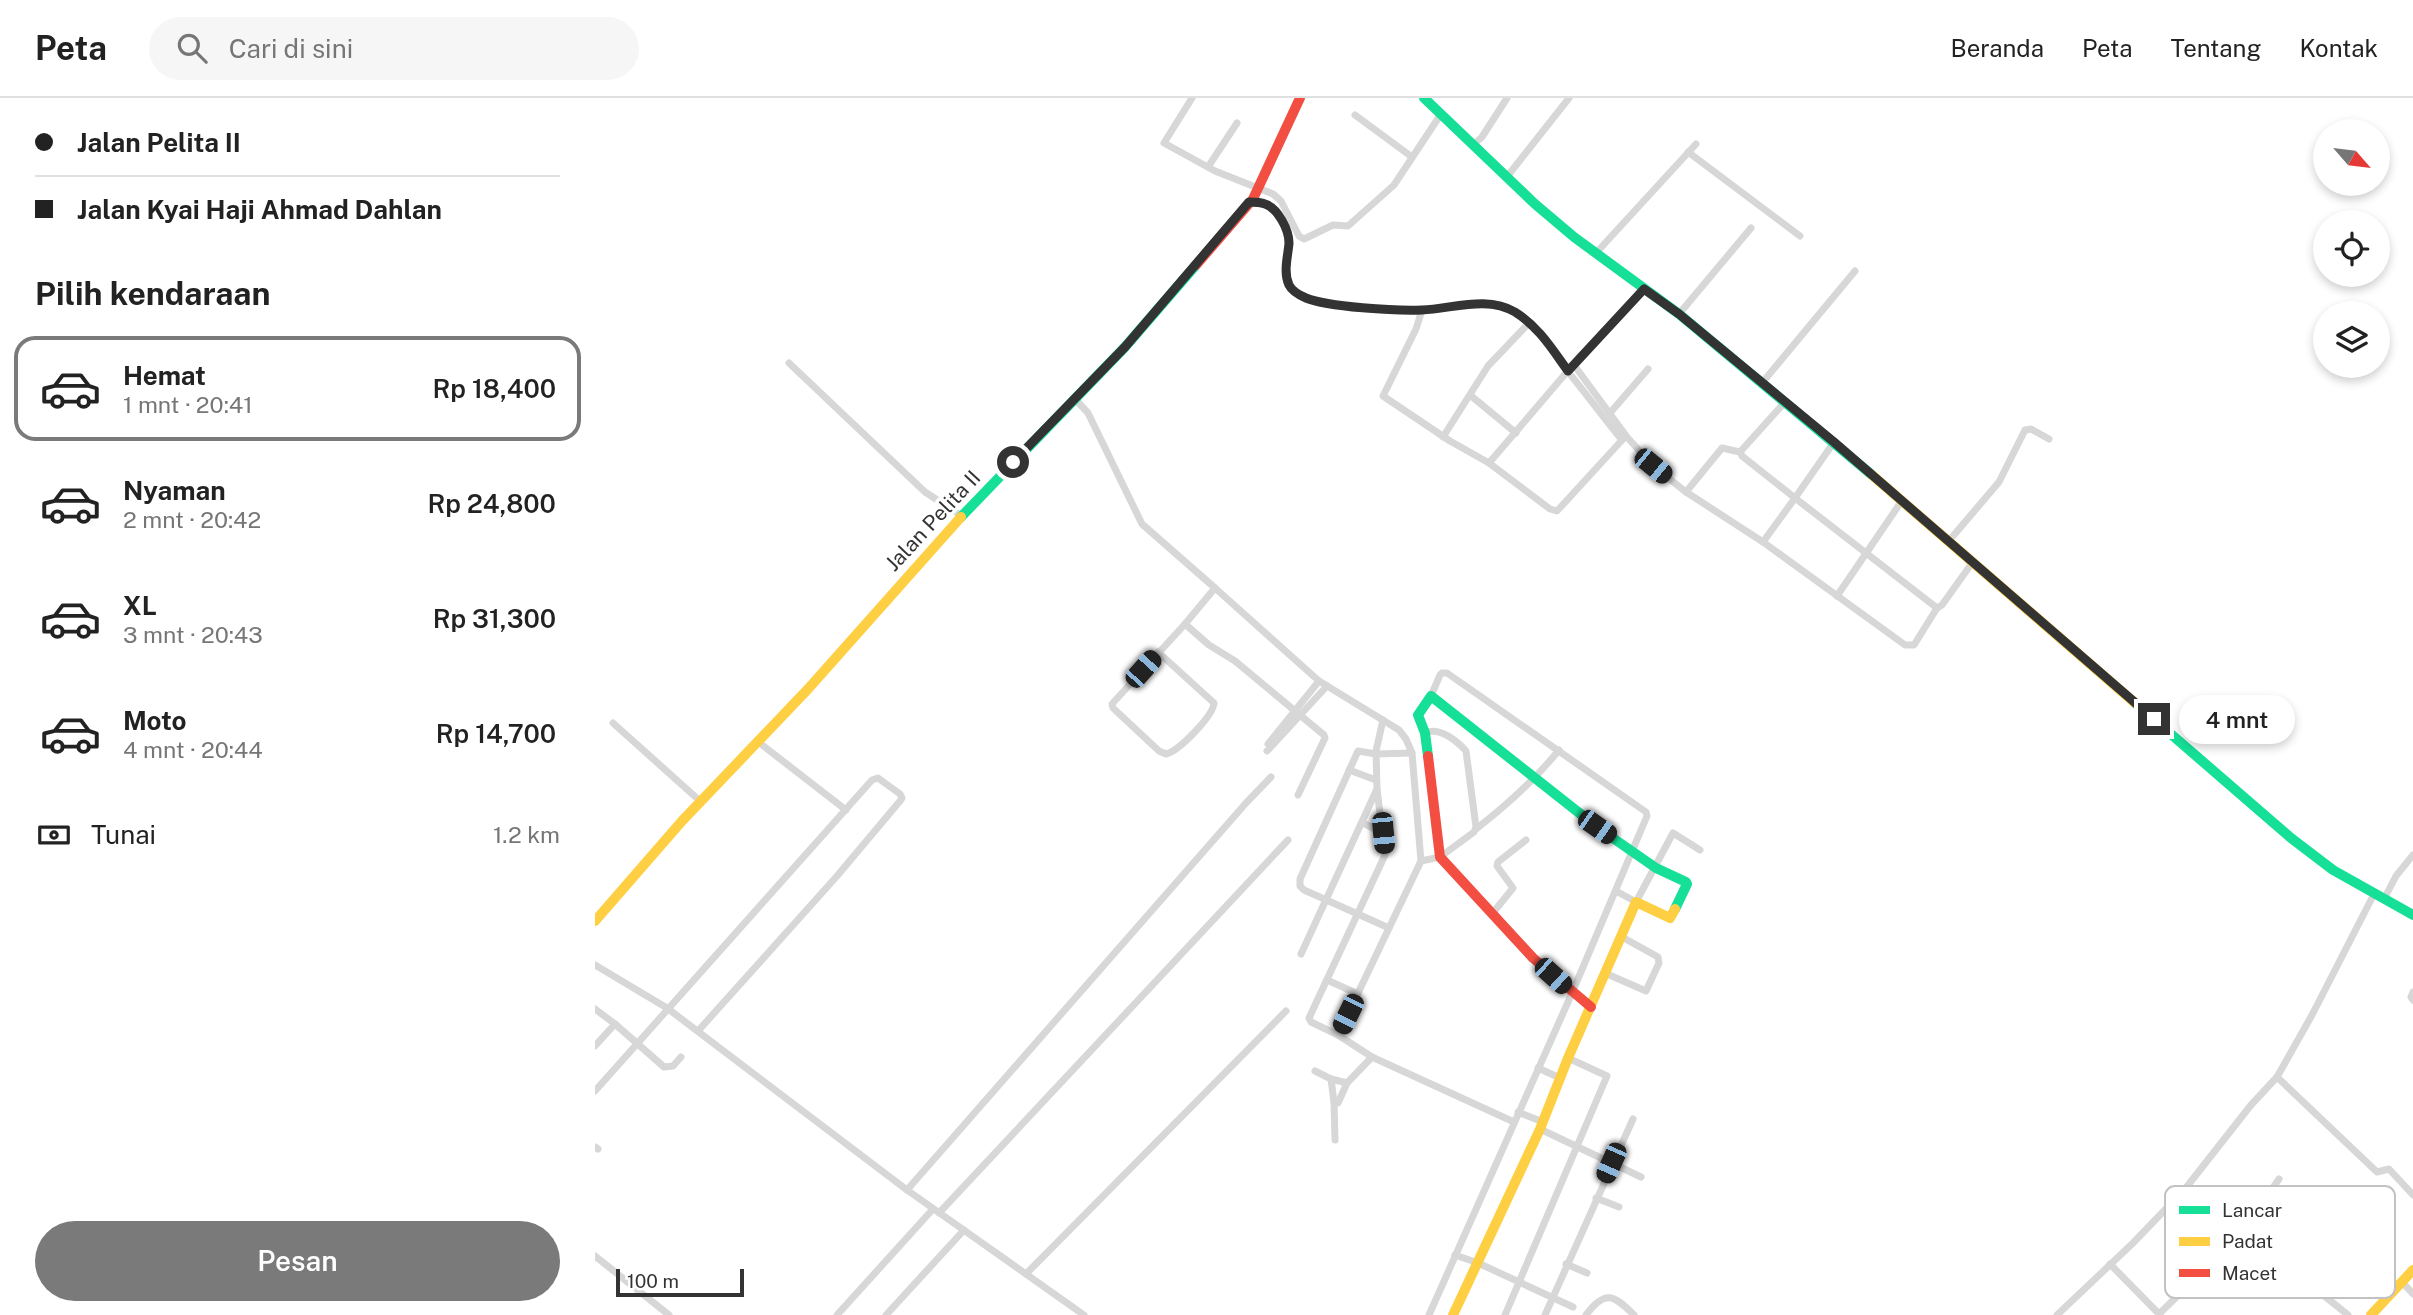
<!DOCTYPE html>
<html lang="id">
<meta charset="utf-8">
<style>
:root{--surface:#fff;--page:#f6f6f6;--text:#222;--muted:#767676;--line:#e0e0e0;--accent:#7a7a7a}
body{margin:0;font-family:"Public Sans",sans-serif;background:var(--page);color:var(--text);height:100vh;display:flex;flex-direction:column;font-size:26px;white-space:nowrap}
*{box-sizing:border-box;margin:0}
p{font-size:23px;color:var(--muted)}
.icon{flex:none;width:38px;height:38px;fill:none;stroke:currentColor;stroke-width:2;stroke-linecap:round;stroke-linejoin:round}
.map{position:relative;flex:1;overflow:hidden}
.drawer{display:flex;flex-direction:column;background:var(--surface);width:595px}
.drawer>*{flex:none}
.hud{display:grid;align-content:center;height:154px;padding:0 35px;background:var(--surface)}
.needle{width:46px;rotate:118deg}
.fabs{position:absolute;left:1718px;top:21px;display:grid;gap:14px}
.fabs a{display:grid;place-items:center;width:77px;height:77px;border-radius:50%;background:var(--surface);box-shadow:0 4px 10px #0003;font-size:35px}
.scale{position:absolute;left:21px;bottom:18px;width:128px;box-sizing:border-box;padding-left:7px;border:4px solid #333;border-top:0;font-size:19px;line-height:24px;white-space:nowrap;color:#333;-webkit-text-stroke:5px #fff;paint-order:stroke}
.end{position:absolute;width:32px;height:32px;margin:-16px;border:9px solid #333;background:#fff;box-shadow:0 0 0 4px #fff}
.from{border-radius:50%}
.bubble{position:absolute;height:49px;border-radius:24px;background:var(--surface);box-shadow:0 4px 10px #0003;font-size:23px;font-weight:600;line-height:49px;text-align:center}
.car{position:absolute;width:21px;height:42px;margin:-21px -10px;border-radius:9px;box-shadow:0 0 5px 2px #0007;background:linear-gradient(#222 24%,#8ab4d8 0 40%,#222 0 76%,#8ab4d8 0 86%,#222 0)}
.hud b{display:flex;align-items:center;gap:24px;height:66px;font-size:26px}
.hud b+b{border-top:2px solid var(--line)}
.hud i{width:18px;height:18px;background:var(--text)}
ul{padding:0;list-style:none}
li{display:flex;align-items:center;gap:21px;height:105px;margin:0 14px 10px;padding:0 21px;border:4px solid transparent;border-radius:21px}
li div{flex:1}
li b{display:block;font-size:26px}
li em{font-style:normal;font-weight:600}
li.selected{border-color:var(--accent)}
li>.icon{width:63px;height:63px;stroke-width:1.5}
h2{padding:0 35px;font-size:32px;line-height:84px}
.pay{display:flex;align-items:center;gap:18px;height:77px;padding:0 35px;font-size:26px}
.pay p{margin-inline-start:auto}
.cta{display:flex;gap:14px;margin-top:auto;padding:14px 35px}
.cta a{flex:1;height:80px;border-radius:42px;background:var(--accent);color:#fff;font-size:28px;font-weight:600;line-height:80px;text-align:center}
header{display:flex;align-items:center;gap:42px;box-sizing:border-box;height:98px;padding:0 35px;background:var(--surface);border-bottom:2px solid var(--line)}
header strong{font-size:33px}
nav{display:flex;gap:38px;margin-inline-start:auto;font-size:24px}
.search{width:490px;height:63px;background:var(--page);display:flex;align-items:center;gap:18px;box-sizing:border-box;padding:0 24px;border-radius:38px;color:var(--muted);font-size:26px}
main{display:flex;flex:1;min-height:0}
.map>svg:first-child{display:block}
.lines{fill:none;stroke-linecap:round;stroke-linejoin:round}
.street{stroke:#d7d7d7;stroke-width:7}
.fast{stroke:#16e098;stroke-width:10}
.slow{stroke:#ffcf43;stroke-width:10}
.jam{stroke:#f24e42;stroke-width:10}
.route{stroke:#333;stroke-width:9}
.labels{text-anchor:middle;stroke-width:7;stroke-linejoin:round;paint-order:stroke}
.street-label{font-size:21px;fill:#333;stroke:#fff}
.key{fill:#fff;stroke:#c2c2c2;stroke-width:2}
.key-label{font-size:19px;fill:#333}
</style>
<header>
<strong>Peta</strong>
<div class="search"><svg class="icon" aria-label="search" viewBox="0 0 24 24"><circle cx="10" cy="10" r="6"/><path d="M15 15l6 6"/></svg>Cari di sini</div>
<nav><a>Beranda</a><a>Peta</a><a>Tentang</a><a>Kontak</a></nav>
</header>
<main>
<section class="drawer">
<div class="hud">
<b><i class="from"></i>Jalan Pelita II</b>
<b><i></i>Jalan Kyai Haji Ahmad Dahlan</b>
</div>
<h2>Pilih kendaraan</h2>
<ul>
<li class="selected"><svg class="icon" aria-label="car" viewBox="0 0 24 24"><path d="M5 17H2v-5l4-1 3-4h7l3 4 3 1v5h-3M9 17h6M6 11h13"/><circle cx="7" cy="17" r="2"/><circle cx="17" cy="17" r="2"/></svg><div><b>Hemat</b><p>1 mnt · 20:41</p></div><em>Rp 18,400</em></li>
<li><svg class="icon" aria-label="car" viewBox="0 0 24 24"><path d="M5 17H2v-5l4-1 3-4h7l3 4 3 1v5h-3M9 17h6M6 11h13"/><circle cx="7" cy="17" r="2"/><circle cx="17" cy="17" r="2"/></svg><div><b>Nyaman</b><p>2 mnt · 20:42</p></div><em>Rp 24,800</em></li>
<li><svg class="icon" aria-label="car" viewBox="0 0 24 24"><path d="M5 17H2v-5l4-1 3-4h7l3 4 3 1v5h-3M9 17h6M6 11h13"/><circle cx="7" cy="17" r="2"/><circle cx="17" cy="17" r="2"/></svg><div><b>XL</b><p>3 mnt · 20:43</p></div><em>Rp 31,300</em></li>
<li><svg class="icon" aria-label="car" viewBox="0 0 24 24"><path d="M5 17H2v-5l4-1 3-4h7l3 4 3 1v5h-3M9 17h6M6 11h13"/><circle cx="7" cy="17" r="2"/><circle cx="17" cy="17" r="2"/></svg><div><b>Moto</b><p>4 mnt · 20:44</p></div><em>Rp 14,700</em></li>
</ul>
<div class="pay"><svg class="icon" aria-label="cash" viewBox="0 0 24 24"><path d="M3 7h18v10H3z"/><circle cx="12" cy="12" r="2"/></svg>Tunai<p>1.2 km</p></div>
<div class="cta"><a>Pesan</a></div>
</section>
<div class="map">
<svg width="1818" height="1217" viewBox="0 0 1818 1217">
<rect width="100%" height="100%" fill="#fff"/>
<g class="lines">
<g class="street">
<polyline points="597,0 569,45 620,73 678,96 686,103 704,138 709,141 738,127 753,128 799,87 846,16"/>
<polyline points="760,17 817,59"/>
<polyline points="878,47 887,39 912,0"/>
<polyline points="1093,54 1205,138"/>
<polyline points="613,69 642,25"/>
<polyline points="911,80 974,0"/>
<path d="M655 104C670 105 678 108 685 121 689 127 693 134 694 140 696 158 683 183 702 195 724 210 800 214 828 212 858 210 894 197 922 215 945 231 958 252 974 275 992 297 1009 320 1027 342"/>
<polyline points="1001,155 1101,46"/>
<polyline points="827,212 821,231 788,298 855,343 894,365 955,411 962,413 1028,341"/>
<polyline points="1084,216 1156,130"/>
<polyline points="194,265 330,394 367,418"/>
<polyline points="979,267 1032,339 1058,368 1091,394 1168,444 1310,547 1319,547 1342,510 1347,507 1377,465"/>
<polyline points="1167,285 1260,173"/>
<polyline points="875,297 921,335"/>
<polyline points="480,301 493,315 547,426 620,490 590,526 614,547 640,563 729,637 730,640 703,697"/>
<polyline points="1190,304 1145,354 1147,358 1200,400 1239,344"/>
<polyline points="1015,315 1053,271"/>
<polyline points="848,339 893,268 934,225"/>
<polyline points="894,365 977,268 1049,191"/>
<polyline points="1091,394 1127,350 1145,354"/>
<polyline points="1168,444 1200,400 1342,510"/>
<polyline points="1353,444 1404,384 1430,332 1436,331 1454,341"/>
<polyline points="620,490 724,583"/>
<polyline points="1242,498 1306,404"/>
<path d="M563 554 619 605C618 618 584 653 571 656L564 653 518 610 517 606 590 526"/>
<polyline points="18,625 105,703"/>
<path d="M830 635C844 628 862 643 871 653L881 729 879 734 845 759 826 763 743 937 777 959 919 1024"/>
<polyline points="162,643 251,712"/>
<polyline points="673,646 724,583 804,632 811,641 817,655 826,763"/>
<polyline points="672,653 732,588"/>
<polyline points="754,672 781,682"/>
<polyline points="768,725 788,735"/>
<path d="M881 731C912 707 939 683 964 652"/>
<polyline points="1021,793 1041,804 1078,735 1105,752"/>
<polyline points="1789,801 1801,778 1818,757"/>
<polyline points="897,816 918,790 902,768 903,764 931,742"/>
<polyline points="794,830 709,792 705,788 705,781 763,653 781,656 817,655"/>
<polyline points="706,856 782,691"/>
<polyline points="0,867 72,910 312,1092 489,1217"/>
<polyline points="1012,876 1051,893 1064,865 1063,859 1027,839"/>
<polyline points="732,882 763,896"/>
<polyline points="1818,894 1816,899 1818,902"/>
<polyline points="0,911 20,926 0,948"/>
<polyline points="20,926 69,969 78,968 86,959"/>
<polyline points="743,937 716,924 714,920 790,757 782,691 781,653 788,622"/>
<polyline points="943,970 965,980"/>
<polyline points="720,973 736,981 752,985"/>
<polyline points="1682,979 1782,1074 1794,1071 1818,1097"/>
<polyline points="736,981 739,1004 743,1005 752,985 777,959"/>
<polyline points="0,993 277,682 283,680 305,696 307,700 305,703 242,778 103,933"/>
<polyline points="739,1004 740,1042"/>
<polyline points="923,1014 948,1024"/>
<polyline points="945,1031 1046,1079"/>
<polyline points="0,1049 3,1051"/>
<polyline points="1590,1091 1656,1007 1682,979 1717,917 1779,796"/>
<polyline points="312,1092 651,705 676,679"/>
<polyline points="1001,1100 1024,1109"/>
<polyline points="344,1115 693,742"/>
<polyline points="860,1157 883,1165 978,1209"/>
<polyline points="0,1158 74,1217"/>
<polyline points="971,1166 992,1175"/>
<polyline points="1515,1166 1565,1217"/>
<polyline points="431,1176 691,913"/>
<polyline points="1807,1184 1818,1196"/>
<polyline points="1564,1216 1646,1136 1684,1081"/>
<polyline points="242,1217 338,1111"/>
<polyline points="291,1217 369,1132"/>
<polyline points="834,1217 977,895 1052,718 1051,714 852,575 847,575 845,577 836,598"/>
<polyline points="910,1217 1012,978 973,960"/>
<polyline points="950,1217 1038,1021"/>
<path d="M991 1217C1010 1191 1019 1197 1039 1217"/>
<path d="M1462 1217 1538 1145 1590 1091C1642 1136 1700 1173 1753 1217"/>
</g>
<g class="fast">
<polyline points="829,0 940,106 979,139 1084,216 1277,377"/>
<polyline points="366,419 530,249 601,167"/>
<polyline points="1540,605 1696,740 1738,772 1818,817"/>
<polyline points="833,658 830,635 823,617 836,598 1002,729 1061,770 1091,784 1092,786 1080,811"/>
</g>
<g class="slow">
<polyline points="1277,377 1540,605"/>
<polyline points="0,823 87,723 213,591 366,419"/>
<polyline points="858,1217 945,1031 973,960 1041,804 1075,820 1080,811"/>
<polyline points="1776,1217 1818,1172"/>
</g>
<g class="jam">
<polyline points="601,167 658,101 705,0"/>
<polyline points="833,658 845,759 938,860 996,909"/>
</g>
</g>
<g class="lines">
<path class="route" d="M418 364 530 249 654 104C660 104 665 104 670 106 683 110 694 132 694 145 693 158 688 174 694 187 697 193 704 197 711 200 733 209 801 213 827 212 857 211 892 197 920 214 944 229 957 251 973 273L1049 191 1084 216 1239 344 1559 621"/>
</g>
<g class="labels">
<g class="street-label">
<text transform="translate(338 423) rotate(-47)" y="7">Jalan Pelita II</text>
</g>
</g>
<rect x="1570" y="1088" width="230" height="112" rx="10" class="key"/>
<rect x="1584" y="1108" width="31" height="8" fill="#16e098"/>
<rect x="1584" y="1139" width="31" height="9" fill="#ffcf43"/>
<rect x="1584" y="1171" width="31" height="8" fill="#f24e42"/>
<g class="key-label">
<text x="1627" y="1119">Lancar</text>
<text x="1627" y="1150">Padat</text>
<text x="1627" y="1182">Macet</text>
</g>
</svg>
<div class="fabs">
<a><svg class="needle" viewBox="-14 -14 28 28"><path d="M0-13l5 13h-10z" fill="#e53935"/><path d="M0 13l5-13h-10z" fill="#767676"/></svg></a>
<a><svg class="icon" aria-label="locate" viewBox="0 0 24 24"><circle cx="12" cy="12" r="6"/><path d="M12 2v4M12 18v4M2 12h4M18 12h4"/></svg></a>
<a><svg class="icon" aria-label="layers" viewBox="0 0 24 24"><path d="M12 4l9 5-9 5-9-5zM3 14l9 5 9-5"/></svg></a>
</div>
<div class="scale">100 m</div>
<i class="end from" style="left:418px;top:364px"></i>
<i class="end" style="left:1559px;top:621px"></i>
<div class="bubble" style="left:1584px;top:597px;width:116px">4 mnt</div>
<i class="car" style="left:1058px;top:368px;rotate:129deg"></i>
<i class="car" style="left:548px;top:571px;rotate:42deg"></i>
<i class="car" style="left:1002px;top:729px;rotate:125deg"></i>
<i class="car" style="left:788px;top:735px;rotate:175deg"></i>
<i class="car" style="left:958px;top:878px;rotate:132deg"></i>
<i class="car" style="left:753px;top:916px;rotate:206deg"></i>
<i class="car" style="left:1016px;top:1065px;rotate:204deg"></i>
</div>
</main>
